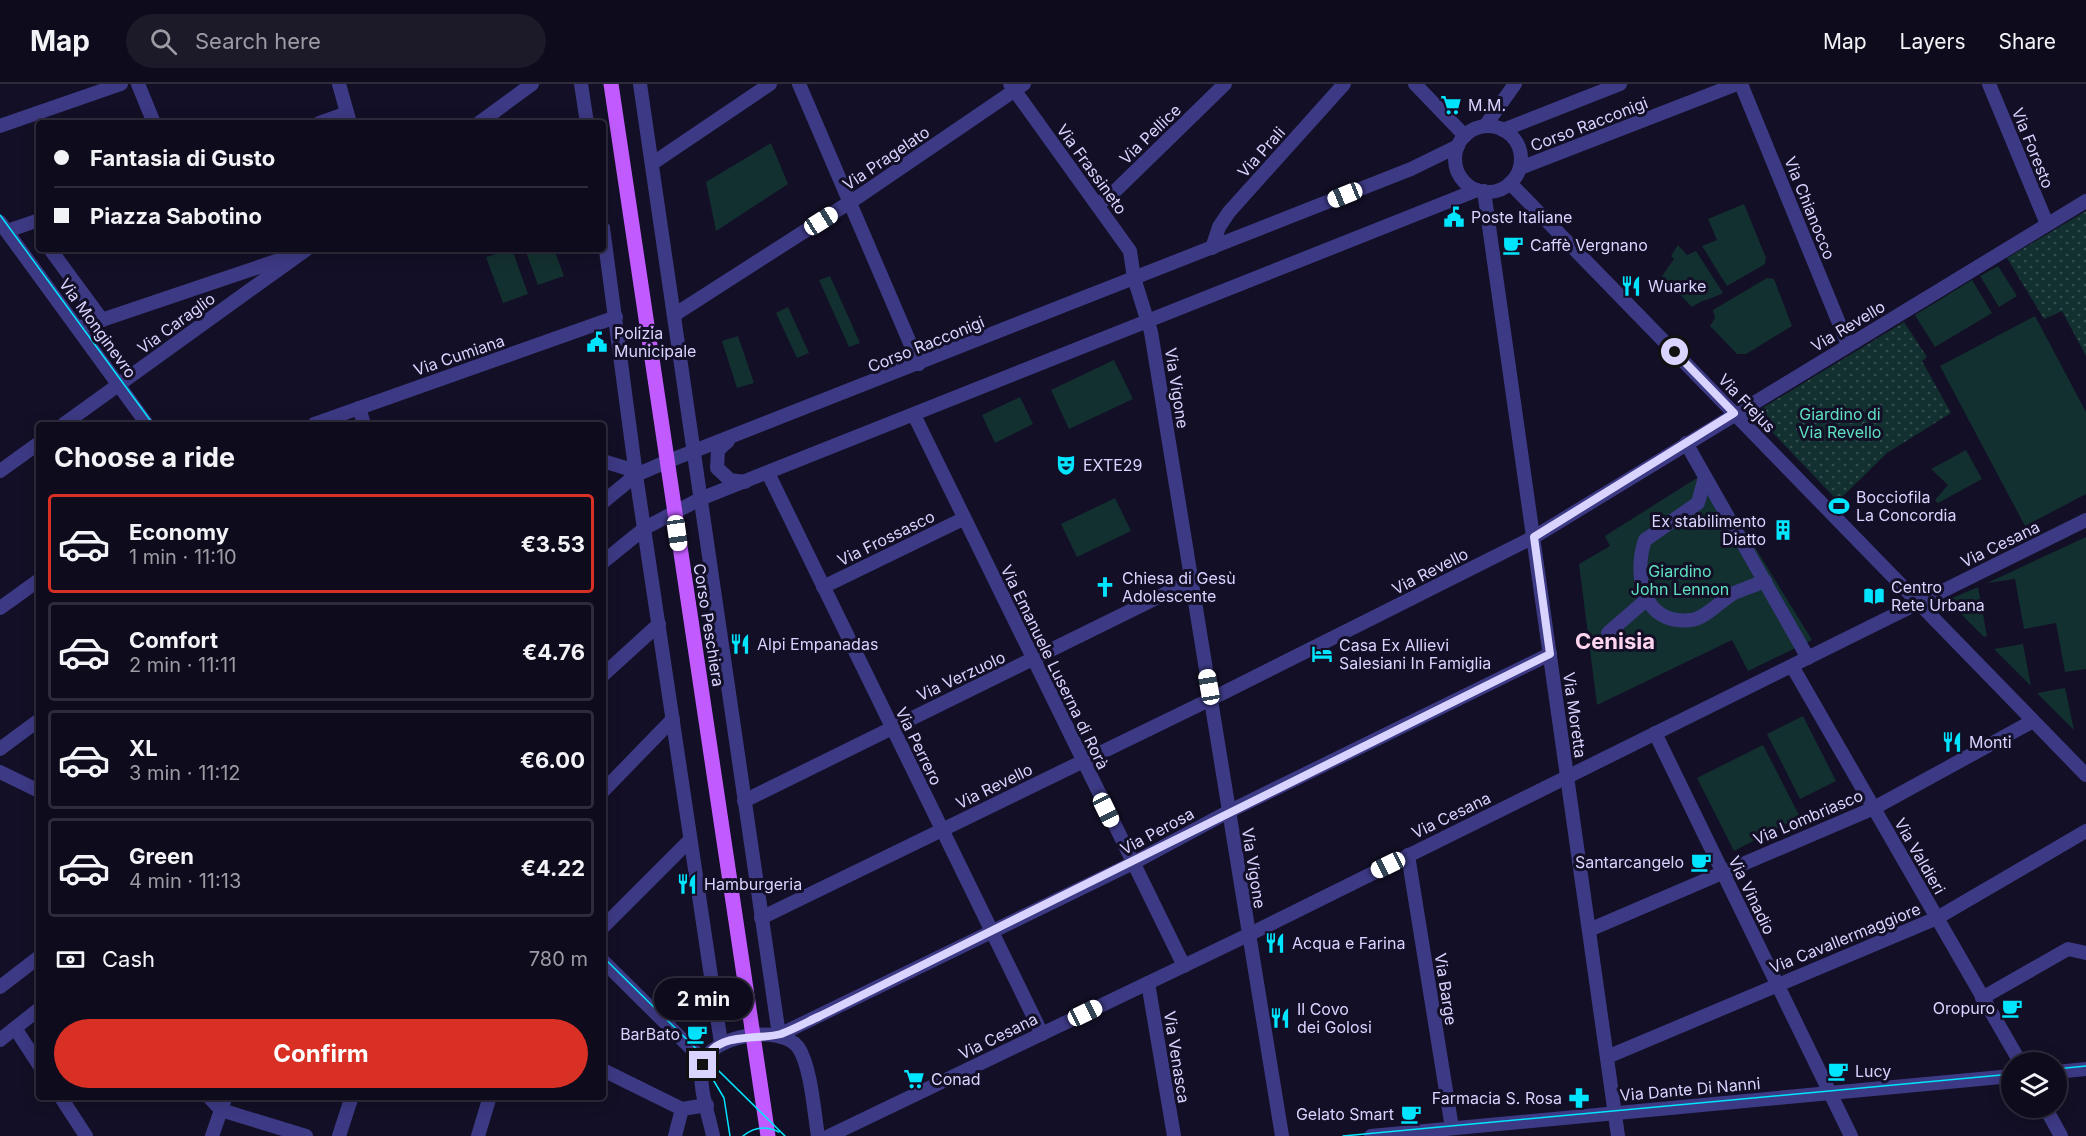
<!DOCTYPE html>
<meta charset="utf-8">
<style>
:root{--surface:#0e0b1c;--page:#1c1929;--text:#f1f3f6;--muted:#9b9ba3;--line:#2e2b3b;--accent:#d93025}
body{margin:0;font-family:Inter,sans-serif;background:var(--page);color:var(--text);height:100vh;display:flex;flex-direction:column;font-size:22px;white-space:nowrap}
*{box-sizing:border-box;margin:0}
p{font-size:20px;color:var(--muted)}
.icon{flex:none;width:33px;height:33px;fill:none;stroke:currentColor;stroke-width:2;stroke-linecap:round;stroke-linejoin:round}
.map{position:relative;flex:1;overflow:hidden}
.side{position:absolute;left:36px;top:338px;width:570px;height:678px;display:flex;flex-direction:column;background:var(--surface);border-radius:6px;box-shadow:0 3px 15px #0003,0 0 0 2px var(--line)}
.side>*{flex:none}
.hud{position:absolute;left:36px;top:36px;width:570px;height:132px;border-radius:6px;box-shadow:0 3px 15px #0003,0 0 0 2px var(--line);display:grid;align-content:center;height:132px;padding:0 18px;background:var(--surface)}
.buttons{position:absolute;left:2001px;top:968px;display:grid;gap:12px}
.buttons a{display:grid;place-items:center;width:66px;height:66px;border-radius:50%;background:var(--surface);box-shadow:0 3px 15px #0003,0 0 0 2px var(--line);font-size:30px}
.end{position:absolute;width:27px;height:27px;margin:-14px;border:8px solid #d9d4ff;background:#111;box-shadow:0 0 0 3px #111}
.from{border-radius:50%}
.bubble{position:absolute;height:42px;border-radius:21px;background:var(--surface);box-shadow:0 3px 15px #0003,0 0 0 2px var(--line);font-size:20px;font-weight:700;line-height:42px;text-align:center}
.car{position:absolute;width:18px;height:36px;margin:-18px -9px;border-radius:8px;box-shadow:0 0 4px 2px #0007;background:linear-gradient(#fff 24%,#345 0 40%,#fff 0 76%,#345 0 86%,#fff 0)}
.hud b{display:flex;align-items:center;gap:21px;height:57px;font-size:22px}
.hud b+b{border-top:2px solid var(--line)}
.hud i{width:15px;height:15px;background:var(--text)}
ul{padding:0;list-style:none}
li{display:flex;align-items:center;gap:18px;height:99px;margin:0 12px 9px;padding:0 6px;border:3px solid var(--line);border-radius:6px}
li div{flex:1}
li b{display:block;font-size:22px}
li em{font-style:normal;font-weight:700}
li.on{border-color:var(--accent)}
li>.icon{width:54px;height:54px;stroke-width:1.5}
h2{padding:0 18px;font-size:27px;line-height:72px}
.pay{display:flex;align-items:center;gap:15px;height:66px;padding:0 18px;font-size:22px}
.pay p{margin-inline-start:auto}
.button{display:flex;gap:12px;margin-top:auto;padding:12px 18px}
.button a{flex:1;height:69px;border-radius:36px;background:var(--accent);color:#fff;font-size:24px;font-weight:700;line-height:69px;text-align:center}
header{display:flex;align-items:center;gap:36px;box-sizing:border-box;height:84px;padding:0 30px;background:var(--surface);border-bottom:2px solid var(--line)}
header strong{font-size:28px}
nav{display:flex;gap:33px;margin-inline-start:auto;font-size:21px}
.search{width:420px;height:54px;background:var(--page);display:flex;align-items:center;gap:15px;box-sizing:border-box;padding:0 21px;border-radius:33px;color:var(--muted);font-size:22px}
.map>svg:first-child{display:block}
.green{fill:#12302f}
.park{fill:url(#park-dots)}
.lines{fill:none;stroke-linecap:round;stroke-linejoin:round}
.minor{stroke:#3d3a85;stroke-width:14}
.major{stroke:#c25bff;stroke-width:15}
.tram{stroke:#00e5ff;stroke-width:1.5}
.route{stroke:#d9d4ff;stroke-width:8}
.labels{text-anchor:middle;stroke-width:6;stroke-linejoin:round;paint-order:stroke}
.poi-label{font-size:16px;fill:#d9d4ff;stroke:#130f26;text-anchor:start}
.street-label{font-size:16px;fill:#d9d4ff;stroke:#130f26}
.park-label{font-size:16px;fill:#5fe0c0;stroke:#130f26}
.district-label{font-size:22px;font-weight:bold;fill:#ffd6f0;stroke:#130f26}
</style>
<header>
<strong>Map</strong>
<div class="search"><svg class="icon" aria-label="search" viewBox="0 0 24 24"><circle cx="10" cy="10" r="6"/><path d="M15 15l6 6"/></svg>Search here</div>
<nav><a>Map</a><a>Layers</a><a>Share</a></nav>
</header>
<div class="map">
<svg width="2086" height="1052" viewBox="0 0 2086 1052">
<defs>
<pattern id="park-dots" width="8" height="8" patternUnits="userSpaceOnUse" patternTransform="scale(1.5)"><rect width="8" height="8" fill="#12302f"/><path d="M2 2h.1M6 6h.1" fill="none" stroke="#344d4e" stroke-width="1.8" stroke-linecap="round"/></pattern>
</defs>
<rect width="100%" height="100%" fill="#130f26"/>
<g class="green">
<polygon points="771,59 788,100 716,147 706,98"/>
<polygon points="1744,120 1766,174 1765,180 1727,202 1702,162 1717,156 1708,135"/>
<path d="M1678 161 1687 171 1696 167 1723 209C1712 215 1701 216 1692 223L1662 192 1674 175 1671 172Z"/>
<polygon points="512,165 528,210 503,219 486,173"/>
<polygon points="525,165 554,165 564,192 538,201"/>
<polygon points="1998,182 2017,212 1999,223 1980,192"/>
<polygon points="830,192 860,259 849,263 819,196"/>
<polygon points="1767,194 1774,195 1792,242 1746,270 1737,270 1710,242 1715,234 1713,226"/>
<polygon points="1972,196 1992,229 1935,263 1915,231"/>
<polygon points="788,223 809,269 797,274 776,229"/>
<polygon points="2035,232 2086,328 2086,410 2025,442 1940,282"/>
<polygon points="738,252 754,299 737,304 722,257"/>
<polygon points="1114,276 1133,315 1069,345 1051,306"/>
<polygon points="1020,313 1033,340 995,359 982,331"/>
<polygon points="1966,366 1982,395 1938,419 1935,416 1948,401 1931,385"/>
<polygon points="1708,387 1812,556 1748,587 1732,556 1597,621 1579,480 1610,462 1605,452"/>
<polygon points="1115,414 1131,447 1077,473 1061,440"/>
<polygon points="2086,453 2086,585 2065,588 2056,539 2024,545 2015,495 1987,499"/>
<polygon points="1978,503 1987,552 1984,553 1949,518 1950,515"/>
<polygon points="2023,560 2031,602 1994,565"/>
<polygon points="2065,604 2074,646 2037,609"/>
<polygon points="1803,632 1836,697 1800,715 1767,650"/>
<polygon points="1763,661 1800,733 1734,767 1697,694"/>
</g>
<g class="park">
<polygon points="2086,127 2086,272 2062,227 2044,235 2007,174"/>
<polygon points="1904,238 1927,273 1922,277 1951,329 1887,369 1838,417 1754,329"/>
</g>
<g class="lines">
<g class="minor">
<polyline points="138,0 154,39"/>
<polyline points="339,0 350,39"/>
<polyline points="581,0 587,39"/>
<polyline points="640,0 779,951 1133,779 1228,728 1550,570"/>
<polyline points="799,0 919,280"/>
<polyline points="1010,0 1130,167 1134,194 1151,248 1282,1052"/>
<polyline points="1415,0 1465,52"/>
<polyline points="1741,0 1848,261"/>
<polyline points="1989,0 2047,140"/>
<polyline points="319,39 347,29"/>
<polyline points="479,39 532,0"/>
<polyline points="0,42 121,0"/>
<polyline points="1485,42 1515,0"/>
<circle cx="1488" cy="75" r="33"/>
<polyline points="1503,46 1620,0"/>
<polyline points="653,79 770,0"/>
<polyline points="1520,84 1737,0"/>
<polyline points="1510,99 2086,691"/>
<polyline points="1484,107 1618,1052"/>
<polyline points="1097,121 1110,112 1225,0"/>
<polyline points="0,138 147,340"/>
<polyline points="603,144 636,391 721,959"/>
<polyline points="7,147 39,136"/>
<polyline points="1212,164 1219,143 1229,128 1344,0"/>
<polyline points="50,165 102,236"/>
<polyline points="674,231 861,111 1024,0"/>
<polyline points="78,244 291,172"/>
<polyline points="359,324 364,340"/>
<polyline points="914,331 1184,882"/>
<polyline points="64,340 307,165"/>
<polyline points="314,340 616,233"/>
<polyline points="728,357 718,366 717,384 730,396 745,398"/>
<polyline points="1686,359 1808,574"/>
<polyline points="606,378 629,385 636,391"/>
<polyline points="0,387 39,359"/>
<polyline points="768,389 1042,950"/>
<path d="M1705 393 1698 419 1645 456C1633 491 1643 542 1691 536 1705 535 1721 516 1734 509 1744 505 1755 501 1765 497"/>
<polyline points="603,418 636,391 666,378 1411,85 1458,62"/>
<polyline points="603,478 645,444 700,415 1477,106"/>
<polyline points="823,503 963,435"/>
<polyline points="0,524 39,496"/>
<polyline points="1608,549 1646,516"/>
<polyline points="1792,582 2020,978"/>
<polyline points="603,591 659,540"/>
<polyline points="1655,649 1851,1052"/>
<polyline points="0,665 39,636"/>
<polyline points="0,688 39,707"/>
<polyline points="603,707 673,635"/>
<polyline points="744,717 1191,497"/>
<polyline points="1408,771 1452,1044"/>
<polyline points="761,834 1211,615 1534,453 2086,117"/>
<polyline points="603,843 690,756"/>
<polyline points="1589,846 1874,724 2033,637"/>
<polyline points="603,877 704,977"/>
<polyline points="1148,899 1174,1052"/>
<polyline points="0,903 39,873"/>
<polyline points="1982,914 2068,865 2086,869"/>
<polyline points="15,944 39,981"/>
<polyline points="0,956 39,925"/>
<polyline points="1607,973 1937,834 2086,747"/>
<polyline points="603,986 682,1025 707,1021"/>
<polyline points="2056,988 2086,985"/>
<polyline points="60,1012 86,1052"/>
<polyline points="208,1012 221,1026 306,1052"/>
<polyline points="2045,1023 2061,1052"/>
<polyline points="212,1052 226,1012"/>
<polyline points="339,1052 352,1012"/>
<polyline points="478,1052 490,1012"/>
<polyline points="675,1052 682,1025"/>
<path d="M713 1052C709 1031 697 1001 703 980 711 951 780 940 798 963 811 982 814 1028 818 1052"/>
<polyline points="829,1052 1248,851 2086,436"/>
<polyline points="1371,1052 2012,992"/>
</g>
<polyline class="major" points="611,0 768,1052"/>
<g class="tram">
<polyline points="0,131 153,340"/>
<polyline points="603,873 785,1052"/>
<polyline points="705,982 724,1014 730,1052"/>
<polyline points="2056,985 2086,982"/>
<path d="M743 1052C754 1043 767 1042 779 1048"/>
<polyline points="1343,1052 2012,990"/>
</g>
</g>
<g class="lines">
<path class="route" d="M703 981C713 946 756 957 781 950 794 945 807 938 820 932L1550 570 1534 453 1734 329 1675 268"/>
</g>
<defs>
<g id="supermarket-bare" transform="scale(1.62)"><path d="M-6-5.5h2.5l.6 2H6L4.5 2H-2.5L-4.4-4H-6ZM-1.5 3.2a1.3 1.3 0 1 0 .1 0ZM3 3.2a1.3 1.3 0 1 0 .1 0Z" fill="#00e5ff" stroke="#130f26" stroke-width="2.5" paint-order="stroke"/></g>
<g id="civic-bare" transform="scale(1.62)"><path d="M-.6-6.5H3V-4.5H.6V-3L4-1V1h2V6H-6V1h2V-1L-.6-3ZM-1.2 2.5V6h2.4V2.5Z" fill="#00e5ff" stroke="#130f26" stroke-width="2.5" paint-order="stroke"/></g>
<g id="cafe-bare" transform="scale(1.62)"><path d="M-5.5-4.5H6V0H3Q3 3.5 0 3.5H-2.5Q-5.5 3.5-5.5 0ZM3-3.2v2h1.7v-2ZM-6 4.5H4V6H-6Z" fill="#00e5ff" stroke="#130f26" stroke-width="2.5" paint-order="stroke"/></g>
<g id="restaurant-bare" transform="scale(1.62)"><path d="M-5-6h1v4h1v-4h1v4h1v-4h1v5L-1.5 .5V6h-2V.5L-5-1ZM5-6V6H3V1.5H1.5Q1.5-4 5-6Z" fill="#00e5ff" stroke="#130f26" stroke-width="2.5" paint-order="stroke"/></g>
<g id="theatre-bare" transform="scale(1.62)"><path d="M-5-5.5Q0-4 5-5.5V0Q5 5 0 6Q-5 5-5 0ZM-3.3-2.5H-1v1.5H-3.3ZM1-2.5H3.3v1.5H1ZM-2.8 1Q0 5.5 2.8 1Z" fill="#00e5ff" stroke="#130f26" stroke-width="2.5" paint-order="stroke"/></g>
<g id="stadium-bare" transform="scale(1.62)"><path d="M0-5a6.5 5 0 1 0 0 10a6.5 5 0 1 0 0-10ZM-3.5-1.8h7v3.6h-7Z" fill="#00e5ff" stroke="#130f26" stroke-width="2.5" paint-order="stroke"/></g>
<g id="building-bare" transform="scale(1.62)"><path d="M-4-6H4V6H1V3H-1V6H-4ZM-2.5-4.3h1.7v1.8h-1.7ZM.8-4.3h1.7v1.8H.8ZM-2.5-1h1.7V.8h-1.7ZM.8-1h1.7V.8H.8Z" fill="#00e5ff" stroke="#130f26" stroke-width="2.5" paint-order="stroke"/></g>
<g id="church-bare" transform="scale(1.62)"><path d="M-1.2-6h2.4v3.5h3.3v2.4h-3.3V6h-2.4V-.1h-3.3v-2.4h3.3Z" fill="#00e5ff" stroke="#130f26" stroke-width="2.5" paint-order="stroke"/></g>
<g id="library-bare" transform="scale(1.62)"><path d="M-6-4Q-3-5.5-.7-3.5V5Q-3 3-6 4ZM6-4Q3-5.5 .7-3.5V5Q3 3 6 4Z" fill="#00e5ff" stroke="#130f26" stroke-width="2.5" paint-order="stroke"/></g>
<g id="hotel-bare" transform="scale(1.62)"><path d="M-6-4.5h1.5V1H6V5H4.5V3h-9V5H-6ZM-4 0a1.8 1.8 0 1 1 3.6 0ZM.5 0V-2.5h3Q6-2.5 6 0Z" fill="#00e5ff" stroke="#130f26" stroke-width="2.5" paint-order="stroke"/></g>
<g id="pharmacy-bare" transform="scale(1.62)"><path d="M-2-6h4v4h4v4h-4v4h-4v-4h-4v-4h4Z" fill="#00e5ff" stroke="#130f26" stroke-width="2.5" paint-order="stroke"/></g>
</defs>
<g fill-rule="evenodd">
<use href="#supermarket-bare" x="1451" y="21"/>
<use href="#civic-bare" x="1454" y="133"/>
<use href="#cafe-bare" x="1513" y="161"/>
<use href="#restaurant-bare" x="1631" y="202"/>
<use href="#civic-bare" x="597" y="258"/>
<use href="#theatre-bare" x="1066" y="381"/>
<use href="#stadium-bare" x="1839" y="422"/>
<use href="#building-bare" x="1783" y="446"/>
<use href="#church-bare" x="1105" y="503"/>
<use href="#library-bare" x="1874" y="512"/>
<use href="#restaurant-bare" x="740" y="560"/>
<use href="#hotel-bare" x="1322" y="570"/>
<use href="#restaurant-bare" x="1952" y="658"/>
<use href="#cafe-bare" x="1701" y="778"/>
<use href="#restaurant-bare" x="687" y="800"/>
<use href="#restaurant-bare" x="1275" y="859"/>
<use href="#cafe-bare" x="2012" y="924"/>
<use href="#restaurant-bare" x="1280" y="934"/>
<use href="#cafe-bare" x="697" y="950"/>
<use href="#cafe-bare" x="1838" y="987"/>
<use href="#supermarket-bare" x="914" y="995"/>
<use href="#pharmacy-bare" x="1579" y="1014"/>
<use href="#cafe-bare" x="1411" y="1030"/>
</g>
<g class="labels">
<g class="poi-label">
<text x="1468" y="27">M.M.</text>
<text x="1471" y="139">Poste Italiane</text>
<text x="1530" y="167">Caffè Vergnano</text>
<text x="1648" y="208">Wuarke</text>
<text x="614" y="255">Polizia<tspan x="614" dy="18">Municipale</tspan></text>
<text x="1083" y="387">EXTE29</text>
<text x="1856" y="419">Bocciofila<tspan x="1856" dy="18">La Concordia</tspan></text>
<text x="1766" y="443" text-anchor="end">Ex stabilimento<tspan x="1766" dy="18">Diatto</tspan></text>
<text x="1122" y="500">Chiesa di Gesù<tspan x="1122" dy="18">Adolescente</tspan></text>
<text x="1891" y="509">Centro<tspan x="1891" dy="18">Rete Urbana</tspan></text>
<text x="757" y="566">Alpi Empanadas</text>
<text x="1339" y="567">Casa Ex Allievi<tspan x="1339" dy="18">Salesiani In Famiglia</tspan></text>
<text x="1969" y="664">Monti</text>
<text x="1684" y="784" text-anchor="end">Santarcangelo</text>
<text x="704" y="806">Hamburgeria</text>
<text x="1292" y="865">Acqua e Farina</text>
<text x="1995" y="930" text-anchor="end">Oropuro</text>
<text x="1297" y="931">Il Covo<tspan x="1297" dy="18">dei Golosi</tspan></text>
<text x="680" y="956" text-anchor="end">BarBato</text>
<text x="1855" y="993">Lucy</text>
<text x="931" y="1001">Conad</text>
<text x="1562" y="1020" text-anchor="end">Farmacia S. Rosa</text>
<text x="1394" y="1036" text-anchor="end">Gelato Smart</text>
</g>
<g class="street-label">
<text transform="translate(1589 40) rotate(-21)" y="6">Corso Racconigi</text>
<text transform="translate(1150 50) rotate(-44)" y="6">Via Pellice</text>
<text transform="translate(2033 64) rotate(68)" y="6">Via Foresto</text>
<text transform="translate(1261 68) rotate(-48)" y="6">Via Prali</text>
<text transform="translate(886 74) rotate(-34)" y="6">Via Pragelato</text>
<text transform="translate(1092 85) rotate(54)" y="6">Via Frassineto</text>
<text transform="translate(1810 124) rotate(68)" y="6">Via Chianocco</text>
<text transform="translate(176 239) rotate(-36)" y="6">Via Caraglio</text>
<text transform="translate(1848 242) rotate(-31)" y="6">Via Revello</text>
<text transform="translate(98 244) rotate(54)" y="6">Via Monginevro</text>
<text transform="translate(926 260) rotate(-22)" y="6">Corso Racconigi</text>
<text transform="translate(459 271) rotate(-19)" y="6">Via Cumiana</text>
<text transform="translate(1177 304) rotate(81)" y="6">Via Vigone</text>
<text transform="translate(1747 319) rotate(46)" y="6">Via Frejus</text>
<text transform="translate(886 454) rotate(-26)" y="6">Via Frossasco</text>
<text transform="translate(2000 460) rotate(-26)" y="6">Via Cesana</text>
<text transform="translate(1430 487) rotate(-27)" y="6">Via Revello</text>
<text transform="translate(709 541) rotate(81)" y="6">Corso Peschiera</text>
<text transform="translate(1055 583) rotate(64)" y="6">Via Emanuele Luserna di Rorà</text>
<text transform="translate(961 592) rotate(-25)" y="6">Via Verzuolo</text>
<text transform="translate(1575 631) rotate(82)" y="6">Via Moretta</text>
<text transform="translate(919 662) rotate(64)" y="6">Via Perrero</text>
<text transform="translate(994 702) rotate(-26)" y="6">Via Revello</text>
<text transform="translate(1451 731) rotate(-26)" y="6">Via Cesana</text>
<text transform="translate(1808 733) rotate(-23)" y="6">Via Lombriasco</text>
<text transform="translate(1157 747) rotate(-28)" y="6">Via Perosa</text>
<text transform="translate(1920 772) rotate(60)" y="6">Via Valdieri</text>
<text transform="translate(1254 784) rotate(81)" y="6">Via Vigone</text>
<text transform="translate(1752 811) rotate(64)" y="6">Via Vinadio</text>
<text transform="translate(1845 854) rotate(-22)" y="6">Via Cavallermaggiore</text>
<text transform="translate(1446 905) rotate(81)" y="6">Via Barge</text>
<text transform="translate(998 952) rotate(-26)" y="6">Via Cesana</text>
<text transform="translate(1177 973) rotate(81)" y="6">Via Venasca</text>
<text transform="translate(1690 1005) rotate(-5)" y="6">Via Dante Di Nanni</text>
</g>
<g class="park-label">
<text x="1840" y="336">Giardino di<tspan x="1840" dy="18">Via Revello</tspan></text>
<text x="1680" y="493">Giardino<tspan x="1680" dy="18">John Lennon</tspan></text>
</g>
<g class="district-label">
<text x="1615" y="565">Cenisia</text>
</g>
</g>
</svg>
<div class="buttons">
<a><svg class="icon" aria-label="layers" viewBox="0 0 24 24"><path d="M12 4l9 5-9 5-9-5zM3 14l9 5 9-5"/></svg></a>
</div>
<i class="end from" style="left:1675px;top:268px"></i>
<i class="end" style="left:703px;top:981px"></i>
<div class="bubble" style="left:654px;top:894px;width:99px">2 min</div>
<i class="car" style="left:1345px;top:111px;rotate:248deg"></i>
<i class="car" style="left:821px;top:137px;rotate:58deg"></i>
<i class="car" style="left:677px;top:449px;rotate:172deg"></i>
<i class="car" style="left:1209px;top:603px;rotate:350deg"></i>
<i class="car" style="left:1106px;top:726px;rotate:154deg"></i>
<i class="car" style="left:1388px;top:781px;rotate:244deg"></i>
<i class="car" style="left:1085px;top:929px;rotate:64deg"></i>
<div class="hud">
<b><i class="from"></i>Fantasia di Gusto</b>
<b><i></i>Piazza Sabotino</b>
</div>
<section class="side">
<h2>Choose a ride</h2>
<ul>
<li class="on"><svg class="icon" aria-label="car" viewBox="0 0 24 24"><path d="M5 17H2v-5l4-1 3-4h7l3 4 3 1v5h-3M9 17h6M6 11h13"/><circle cx="7" cy="17" r="2"/><circle cx="17" cy="17" r="2"/></svg><div><b>Economy</b><p>1 min · 11:10</p></div><em>€3.53</em></li>
<li><svg class="icon" aria-label="car" viewBox="0 0 24 24"><path d="M5 17H2v-5l4-1 3-4h7l3 4 3 1v5h-3M9 17h6M6 11h13"/><circle cx="7" cy="17" r="2"/><circle cx="17" cy="17" r="2"/></svg><div><b>Comfort</b><p>2 min · 11:11</p></div><em>€4.76</em></li>
<li><svg class="icon" aria-label="car" viewBox="0 0 24 24"><path d="M5 17H2v-5l4-1 3-4h7l3 4 3 1v5h-3M9 17h6M6 11h13"/><circle cx="7" cy="17" r="2"/><circle cx="17" cy="17" r="2"/></svg><div><b>XL</b><p>3 min · 11:12</p></div><em>€6.00</em></li>
<li><svg class="icon" aria-label="car" viewBox="0 0 24 24"><path d="M5 17H2v-5l4-1 3-4h7l3 4 3 1v5h-3M9 17h6M6 11h13"/><circle cx="7" cy="17" r="2"/><circle cx="17" cy="17" r="2"/></svg><div><b>Green</b><p>4 min · 11:13</p></div><em>€4.22</em></li>
</ul>
<div class="pay"><svg class="icon" aria-label="cash" viewBox="0 0 24 24"><path d="M3 7h18v10H3z"/><circle cx="12" cy="12" r="2"/></svg>Cash<p>780 m</p></div>
<div class="button"><a>Confirm</a></div>
</section>
</div>
